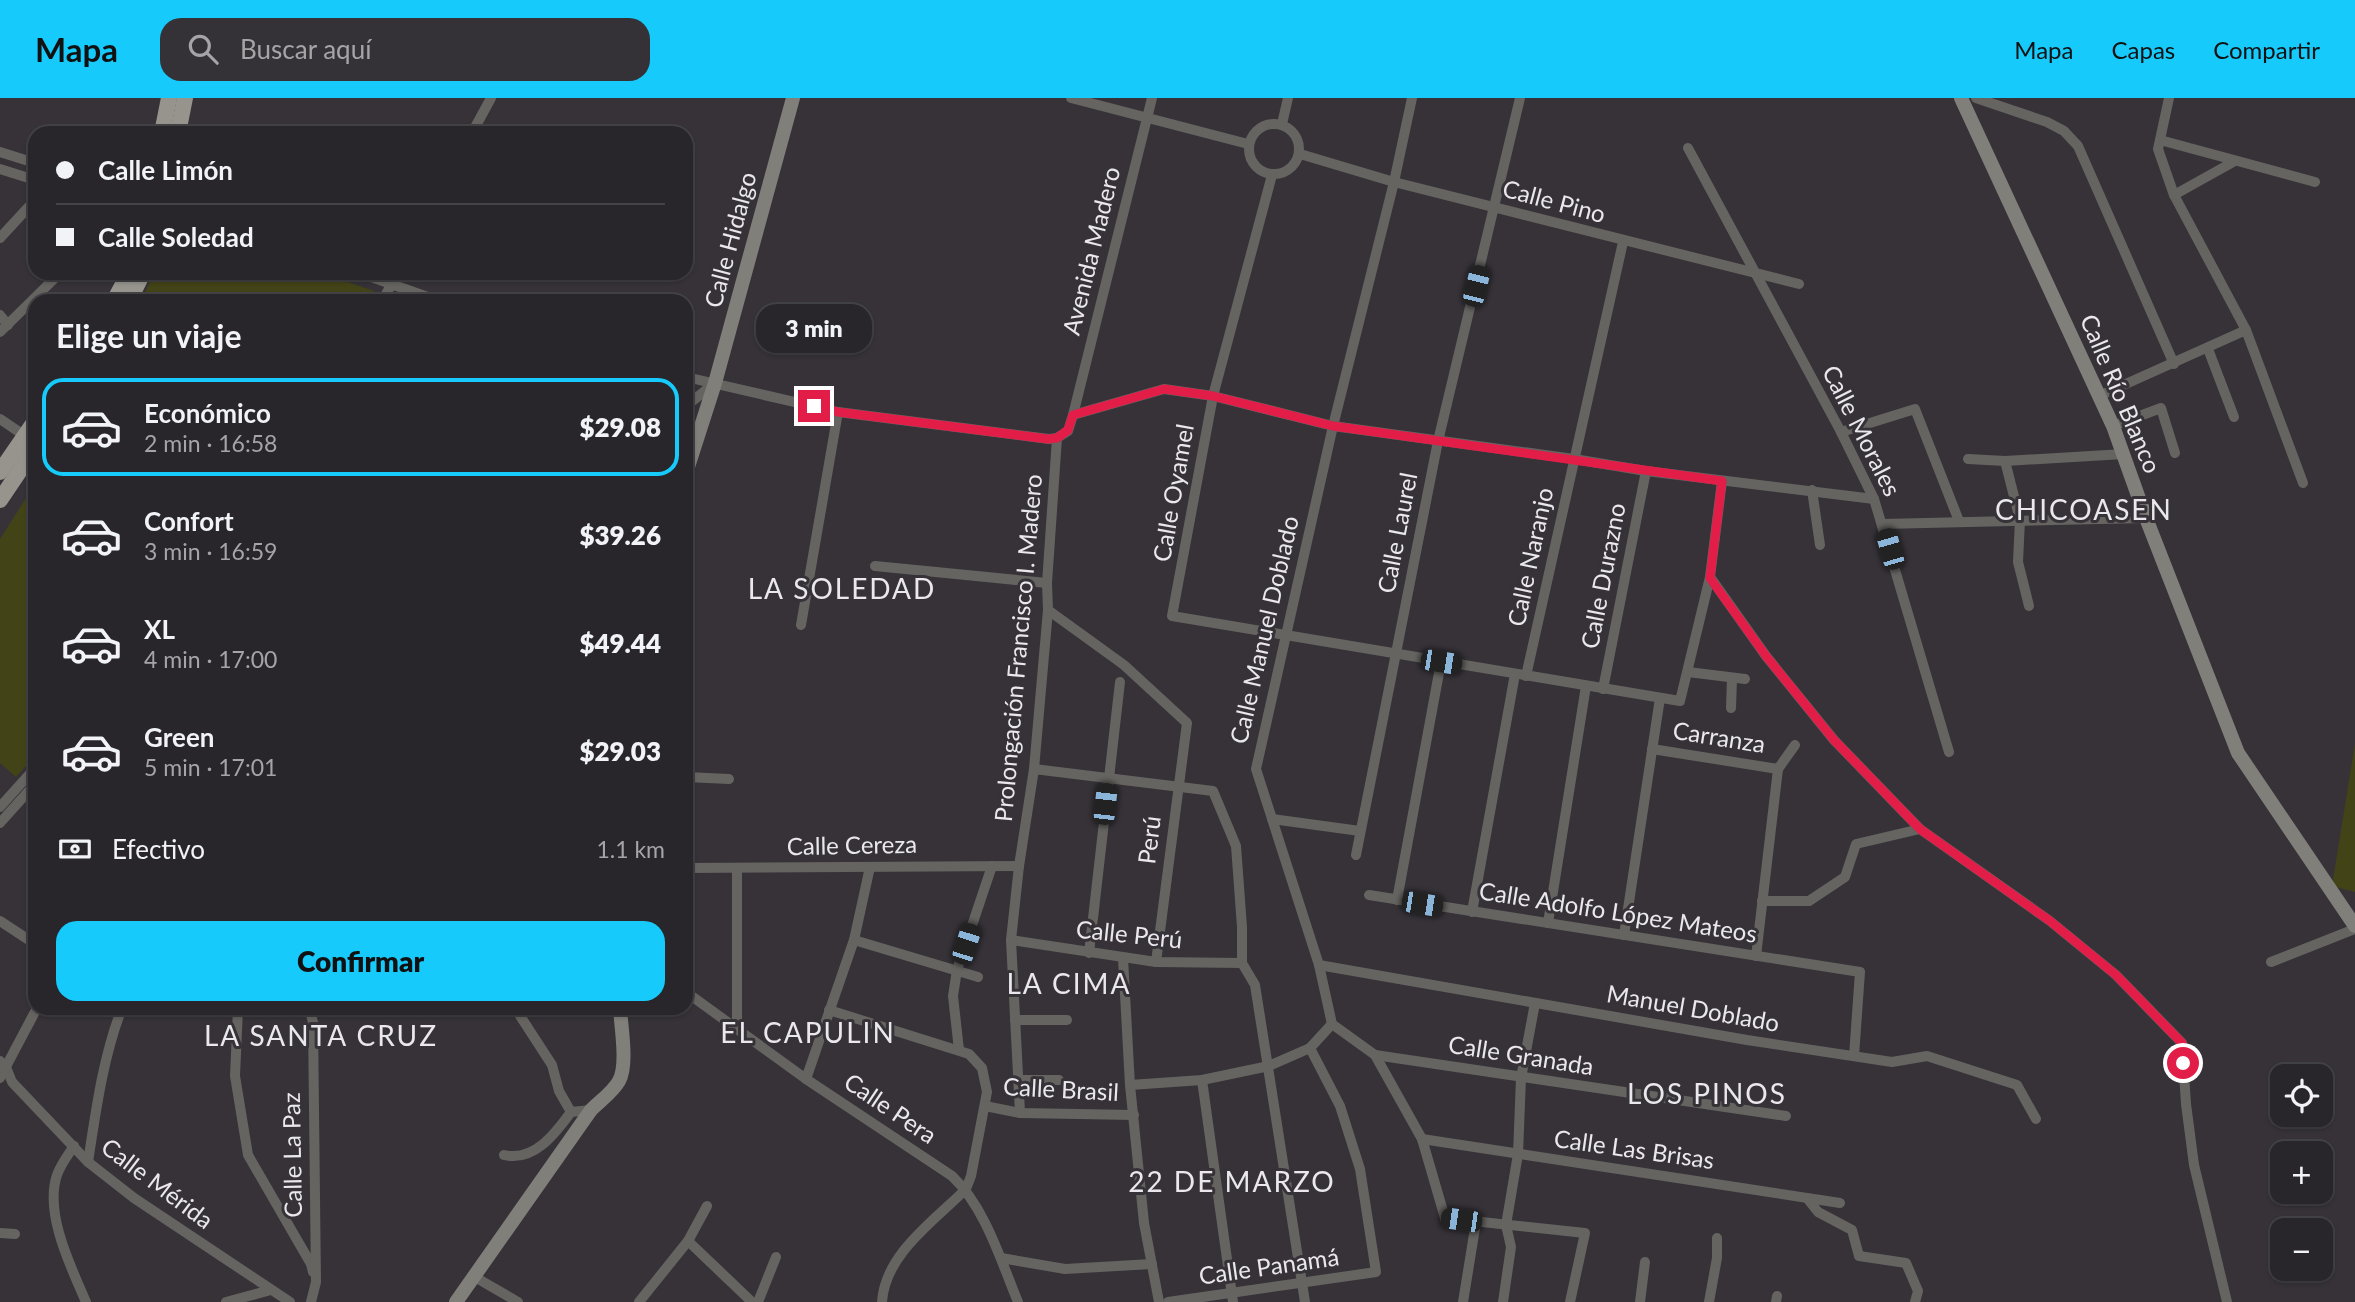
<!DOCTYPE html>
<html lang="es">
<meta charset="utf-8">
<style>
:root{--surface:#28262a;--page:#343236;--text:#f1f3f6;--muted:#a5a5a8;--line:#444347;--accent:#16cafb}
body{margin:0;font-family:Lato,sans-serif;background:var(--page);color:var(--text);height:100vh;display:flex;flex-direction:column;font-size:26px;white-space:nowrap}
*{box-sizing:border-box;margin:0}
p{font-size:23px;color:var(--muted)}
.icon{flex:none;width:38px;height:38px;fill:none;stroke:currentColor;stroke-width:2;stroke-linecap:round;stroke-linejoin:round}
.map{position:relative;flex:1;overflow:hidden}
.drawer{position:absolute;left:28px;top:196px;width:665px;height:721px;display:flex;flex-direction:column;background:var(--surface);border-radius:21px;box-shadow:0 2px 5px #0004,0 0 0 2px var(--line)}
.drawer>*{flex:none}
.hud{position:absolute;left:28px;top:28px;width:665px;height:154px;border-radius:21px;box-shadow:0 2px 5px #0004,0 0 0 2px var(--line);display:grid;align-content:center;height:154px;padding:0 28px;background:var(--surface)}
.buttons{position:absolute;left:2270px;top:966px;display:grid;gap:14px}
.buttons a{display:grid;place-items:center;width:63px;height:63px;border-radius:14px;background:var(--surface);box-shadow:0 2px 5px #0004,0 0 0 2px var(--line);font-size:35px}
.end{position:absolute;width:32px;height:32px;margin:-16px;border:9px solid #e11d48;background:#fff;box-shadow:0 0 0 4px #fff}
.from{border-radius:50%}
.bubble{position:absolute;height:49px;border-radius:21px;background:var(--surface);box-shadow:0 2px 5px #0004,0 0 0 2px var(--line);font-size:23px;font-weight:800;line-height:49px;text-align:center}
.car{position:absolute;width:21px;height:42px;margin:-21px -10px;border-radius:9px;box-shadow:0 0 5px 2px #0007;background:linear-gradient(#222 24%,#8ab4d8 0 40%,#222 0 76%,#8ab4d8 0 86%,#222 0)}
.hud b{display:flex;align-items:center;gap:24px;height:66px;font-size:26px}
.hud b+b{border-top:2px solid var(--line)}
.hud i{width:18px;height:18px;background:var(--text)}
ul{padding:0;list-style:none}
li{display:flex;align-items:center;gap:21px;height:98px;margin:0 14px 10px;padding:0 14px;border:4px solid transparent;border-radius:21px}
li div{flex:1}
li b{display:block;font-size:26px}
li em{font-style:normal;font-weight:800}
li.on{border-color:var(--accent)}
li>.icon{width:63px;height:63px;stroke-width:1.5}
h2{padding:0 28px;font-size:32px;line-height:84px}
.pay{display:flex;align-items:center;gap:18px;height:77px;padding:0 28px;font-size:26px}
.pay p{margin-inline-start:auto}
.cta{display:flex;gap:14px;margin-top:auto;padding:14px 28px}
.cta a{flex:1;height:80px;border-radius:21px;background:var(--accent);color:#111;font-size:28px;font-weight:800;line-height:80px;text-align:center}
header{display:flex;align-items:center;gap:42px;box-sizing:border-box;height:98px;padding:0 35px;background:var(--accent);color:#111}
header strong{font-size:33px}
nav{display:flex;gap:38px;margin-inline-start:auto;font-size:24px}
.search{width:490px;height:63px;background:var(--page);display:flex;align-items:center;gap:18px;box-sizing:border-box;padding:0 24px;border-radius:21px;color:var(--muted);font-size:26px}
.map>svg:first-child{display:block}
.green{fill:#424316}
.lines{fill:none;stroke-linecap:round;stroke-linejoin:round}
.street{stroke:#656461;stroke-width:10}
.secondary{stroke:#817f7a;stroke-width:14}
.primary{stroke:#96948d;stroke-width:16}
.route{stroke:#e11d48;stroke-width:9}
.labels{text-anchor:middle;stroke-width:6;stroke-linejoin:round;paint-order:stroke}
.street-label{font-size:24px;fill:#eae8ec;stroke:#363238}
.quarter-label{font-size:28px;letter-spacing:2px;fill:#eae8ec;stroke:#363238}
</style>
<header>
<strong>Mapa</strong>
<div class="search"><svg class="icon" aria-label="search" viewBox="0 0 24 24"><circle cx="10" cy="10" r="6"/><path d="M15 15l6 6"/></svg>Buscar aquí</div>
<nav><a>Mapa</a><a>Capas</a><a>Compartir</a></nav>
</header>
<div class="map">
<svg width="2355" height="1204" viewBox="0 0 2355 1204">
<rect width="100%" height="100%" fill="#363238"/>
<g class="green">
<polygon points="154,175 321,175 374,193 368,203 141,203"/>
<polygon points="35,386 35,658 16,679 0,665 0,441"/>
<polygon points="2355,645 2355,794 2332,788"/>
</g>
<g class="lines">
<g class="street">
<polyline points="1071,0 1248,46"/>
<polyline points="1412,0 1394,84 1333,328 1256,671 1319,867 1332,926 1375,957 1422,1041 1445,1120 1585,1135 1570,1204"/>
<polyline points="1976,0 2047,24 2064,33 2078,48 2174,266"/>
<polyline points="2169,0 2158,51 2174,97 2246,232 2303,385"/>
<polyline points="1282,26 1288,0"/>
<circle cx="1274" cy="51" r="25"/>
<polyline points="472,35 491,0"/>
<polyline points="2160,42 2315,84"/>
<polyline points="1688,50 1841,334 1874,401 1949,654"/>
<polyline points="0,54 35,65"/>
<polyline points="1300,56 1394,84 1799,186"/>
<polyline points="0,71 35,82"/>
<polyline points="1272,77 1213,298 1172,518 1680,603 1710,479 1722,383"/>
<polyline points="2174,97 2235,63"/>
<polyline points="0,140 35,102"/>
<polyline points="360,175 439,203"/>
<polyline points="382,203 398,175"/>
<polyline points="0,217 8,227"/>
<polyline points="0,234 60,175"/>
<polyline points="2208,251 2234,319"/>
<polyline points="686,279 838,314 1049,341 1057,340 1068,333 1073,317 1164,291 1213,298 1333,328 1574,361 1646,373 1874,401"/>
<polyline points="2099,298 2246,232"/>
<polyline points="686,308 715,285"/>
<polyline points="1073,317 1152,0"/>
<polyline points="0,321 25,338 35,340"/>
<polyline points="2113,328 2161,310 2175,355"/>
<polyline points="1841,334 1915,311 1959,423"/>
<polyline points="1968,361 2005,363 2124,356"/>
<polyline points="2005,363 2020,422 2018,464 2029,508"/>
<polyline points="1812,392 1820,447"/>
<polyline points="1882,426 2146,420"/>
<polyline points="875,468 1047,485"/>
<polyline points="1710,479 1766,558 1834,642 1920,731 2050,823 2116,877 2182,945 2186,1006 2194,1067 2227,1204"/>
<polyline points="1048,512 1124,567 1187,625 1156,864"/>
<polyline points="801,527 838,314"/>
<polyline points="1688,574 1745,581"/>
<polyline points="1526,578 1623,144"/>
<polyline points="1603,591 1646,373"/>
<polyline points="1731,610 1732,580"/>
<polyline points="1652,651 1778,671"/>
<polyline points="1034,671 1213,693 1236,748 1242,829 1242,865 1255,887 1305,1204"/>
<polyline points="1778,671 1795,647"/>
<polyline points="686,679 729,681"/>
<polyline points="0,709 35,670"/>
<polyline points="1272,721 1360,733"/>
<polyline points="0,725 35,686"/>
<polyline points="1356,757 1438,343 1520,0"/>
<polyline points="686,770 1019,768"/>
<polyline points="1369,797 1860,874 1854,958"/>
<polyline points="1397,802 1441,564"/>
<polyline points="1762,803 1809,803 1845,779 1856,746 1920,731"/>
<polyline points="1472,814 1515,576"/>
<polyline points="0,823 35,846"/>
<polyline points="1548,825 1586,588"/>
<polyline points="1624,837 1660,600"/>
<polyline points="854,842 978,879"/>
<polyline points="1011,842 1156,864 1242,865"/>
<polyline points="1089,855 1120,584"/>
<polyline points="1756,858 1778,671"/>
<polyline points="1123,860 1130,987 1144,1125 1159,1204"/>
<polyline points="2271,864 2355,831"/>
<polyline points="1319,867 1747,942 1892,964 1927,958 2017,987 2036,1021"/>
<path d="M686 894 806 981 952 1078C985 1109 1001 1163 1018 1204"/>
<polyline points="238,910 235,978 248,1057 311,1166 313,1174"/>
<polyline points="309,910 313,924 316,1184 311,1204"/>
<polyline points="515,910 552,967 559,993 571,1014"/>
<path d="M829 912 969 956 982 970 987 994 971 1078 966 1091C934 1123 885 1156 882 1204"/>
<polyline points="1015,922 1067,922"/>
<polyline points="737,930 737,770"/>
<polyline points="959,952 953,898 957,872 992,768"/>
<polyline points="1375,957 1786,1018"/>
<polyline points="0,963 6,969 12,984 88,1064 134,1100 290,1204"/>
<polyline points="0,980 37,910"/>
<polyline points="806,981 854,842 870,769"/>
<polyline points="1018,982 1059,982"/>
<polyline points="1202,982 1233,1204"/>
<polyline points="1130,987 1202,982 1269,968 1310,950 1332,926"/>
<polyline points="985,1008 1020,1015 1134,1017"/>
<polyline points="1020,1015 1011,842 1019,768 1034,671 1048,512 1047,485 1057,340"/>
<polyline points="1422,1041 1840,1105"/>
<path d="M74 1048C68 1057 61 1066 57 1077 44 1115 71 1169 86 1204"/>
<path d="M504 1057C534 1064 555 1036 571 1014L591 1012"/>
<path d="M88 1064C96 1012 103 959 122 910"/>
<polyline points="1807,1100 1818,1114 1852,1132 1859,1158 1906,1165 1918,1193 1915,1204"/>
<polyline points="0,1135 15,1136"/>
<polyline points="688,1143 752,1204"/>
<polyline points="1001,1160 1065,1171 1152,1166"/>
<polyline points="473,1178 518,1204"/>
<polyline points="226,1204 271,1192"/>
<polyline points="639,1204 688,1143 707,1108"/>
<polyline points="758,1204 776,1159"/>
<polyline points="1168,1204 1376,1174 1360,1071 1340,1008 1310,950"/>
<polyline points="1463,1204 1476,1124"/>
<polyline points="1503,1204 1511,1149 1506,1127 1518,1056 1521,980 1535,905"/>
<polyline points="1640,1204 1645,1164"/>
<polyline points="1709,1204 1717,1160 1717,1140"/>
<polyline points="1776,1204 1777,1198"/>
</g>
<g class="secondary">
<polyline points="1961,0 2113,328 2146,420 2238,655 2355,828"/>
<polyline points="686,375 715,285 793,0"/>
<path d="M456 1204 591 1012C600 1003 613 994 619 983 628 967 621 929 620 910"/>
</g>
<g class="primary">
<polyline points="162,35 169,0"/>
<polyline points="178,35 185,0"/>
<polyline points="114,203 129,175"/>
<polyline points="129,203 143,175"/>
<polyline points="0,374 35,323"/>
<polyline points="0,402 35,350"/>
</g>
</g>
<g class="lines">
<polyline class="route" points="814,308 838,314 1048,341 1057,340 1068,332 1073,317 1164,291 1213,298 1333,328 1722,383 1710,480 1766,558 1834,642 1920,731 2050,823 2116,877 2182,945 2183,965"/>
</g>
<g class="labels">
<g class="street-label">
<text transform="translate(1554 104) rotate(15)" y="8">Calle Pino</text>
<text transform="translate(731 142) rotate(-75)" y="8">Calle Hidalgo</text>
<text transform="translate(1092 153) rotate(-76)" y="8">Avenida Madero</text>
<text transform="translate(2120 296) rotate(67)" y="8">Calle Río Blanco</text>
<text transform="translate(1861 333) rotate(63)" y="8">Calle Morales</text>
<text transform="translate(1174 395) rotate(-80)" y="8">Calle Oyamel</text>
<text transform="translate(1398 435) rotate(-79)" y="8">Calle Laurel</text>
<text transform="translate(1531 459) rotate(-78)" y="8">Calle Naranjo</text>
<text transform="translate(1604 478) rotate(-79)" y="8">Calle Durazno</text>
<text transform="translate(1265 532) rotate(-77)" y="8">Calle Manuel Doblado</text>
<text transform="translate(1019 550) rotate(-85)" y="8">Prolongación Francisco I. Madero</text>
<text transform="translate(1719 640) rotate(9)" y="8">Carranza</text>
<text transform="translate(1150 742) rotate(-83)" y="8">Perú</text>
<text transform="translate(852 748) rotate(-1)" y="8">Calle Cereza</text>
<text transform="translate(1618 815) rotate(9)" y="8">Calle Adolfo López Mateos</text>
<text transform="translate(1129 837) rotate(6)" y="8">Calle Perú</text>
<text transform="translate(1693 911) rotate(10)" y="8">Manuel Doblado</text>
<text transform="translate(1521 958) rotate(9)" y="8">Calle Granada</text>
<text transform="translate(1061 992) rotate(3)" y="8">Calle Brasil</text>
<text transform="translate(890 1011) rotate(34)" y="8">Calle Pera</text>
<text transform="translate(1634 1052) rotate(8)" y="8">Calle Las Brisas</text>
<text transform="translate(293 1057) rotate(-91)" y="8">Calle La Paz</text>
<text transform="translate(157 1086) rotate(37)" y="8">Calle Mérida</text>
<text transform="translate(1269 1169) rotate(-8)" y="8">Calle Panamá</text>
</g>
<g class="quarter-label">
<text x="2084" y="422">CHICOASEN</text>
<text x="842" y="501">LA SOLEDAD</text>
<text x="1069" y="896">LA CIMA</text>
<text x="808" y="945">EL CAPULIN</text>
<text x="321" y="948">LA SANTA CRUZ</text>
<text x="1707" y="1006">LOS PINOS</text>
<text x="1232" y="1094">22 DE MARZO</text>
</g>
</g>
</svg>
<div class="buttons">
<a><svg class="icon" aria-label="locate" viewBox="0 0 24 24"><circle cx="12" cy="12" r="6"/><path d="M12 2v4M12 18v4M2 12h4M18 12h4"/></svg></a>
<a>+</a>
<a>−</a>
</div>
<i class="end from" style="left:2183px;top:965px"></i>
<i class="end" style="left:814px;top:308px"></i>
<div class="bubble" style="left:756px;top:206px;width:116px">3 min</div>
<i class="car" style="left:1476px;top:188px;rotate:14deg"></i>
<i class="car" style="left:1890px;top:451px;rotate:344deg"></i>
<i class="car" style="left:1441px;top:564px;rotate:99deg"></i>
<i class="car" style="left:1105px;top:706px;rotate:6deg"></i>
<i class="car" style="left:1422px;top:806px;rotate:99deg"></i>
<i class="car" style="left:966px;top:846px;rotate:18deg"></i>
<i class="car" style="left:1461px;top:1122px;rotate:278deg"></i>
<div class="hud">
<b><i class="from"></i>Calle Limón</b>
<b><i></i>Calle Soledad</b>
</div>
<section class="drawer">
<h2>Elige un viaje</h2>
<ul>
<li class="on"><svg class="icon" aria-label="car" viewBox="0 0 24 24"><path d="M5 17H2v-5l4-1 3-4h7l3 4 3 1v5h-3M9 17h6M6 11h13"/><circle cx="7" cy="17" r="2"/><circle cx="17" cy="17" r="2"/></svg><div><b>Económico</b><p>2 min · 16:58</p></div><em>$29.08</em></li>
<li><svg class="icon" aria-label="car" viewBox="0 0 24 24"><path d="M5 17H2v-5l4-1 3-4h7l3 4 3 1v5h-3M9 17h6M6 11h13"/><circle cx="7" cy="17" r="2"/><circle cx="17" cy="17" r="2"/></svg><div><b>Confort</b><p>3 min · 16:59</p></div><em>$39.26</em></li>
<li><svg class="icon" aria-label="car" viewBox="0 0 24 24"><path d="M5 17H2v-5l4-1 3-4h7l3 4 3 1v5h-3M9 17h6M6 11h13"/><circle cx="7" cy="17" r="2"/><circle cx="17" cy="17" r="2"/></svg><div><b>XL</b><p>4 min · 17:00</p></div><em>$49.44</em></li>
<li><svg class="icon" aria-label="car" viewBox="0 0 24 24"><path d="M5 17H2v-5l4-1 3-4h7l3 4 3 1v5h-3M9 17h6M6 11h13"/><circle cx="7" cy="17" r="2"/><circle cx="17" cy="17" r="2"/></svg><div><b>Green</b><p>5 min · 17:01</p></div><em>$29.03</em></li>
</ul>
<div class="pay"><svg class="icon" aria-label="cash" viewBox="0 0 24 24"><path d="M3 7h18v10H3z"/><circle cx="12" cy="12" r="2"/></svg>Efectivo<p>1.1 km</p></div>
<div class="cta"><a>Confirmar</a></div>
</section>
</div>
